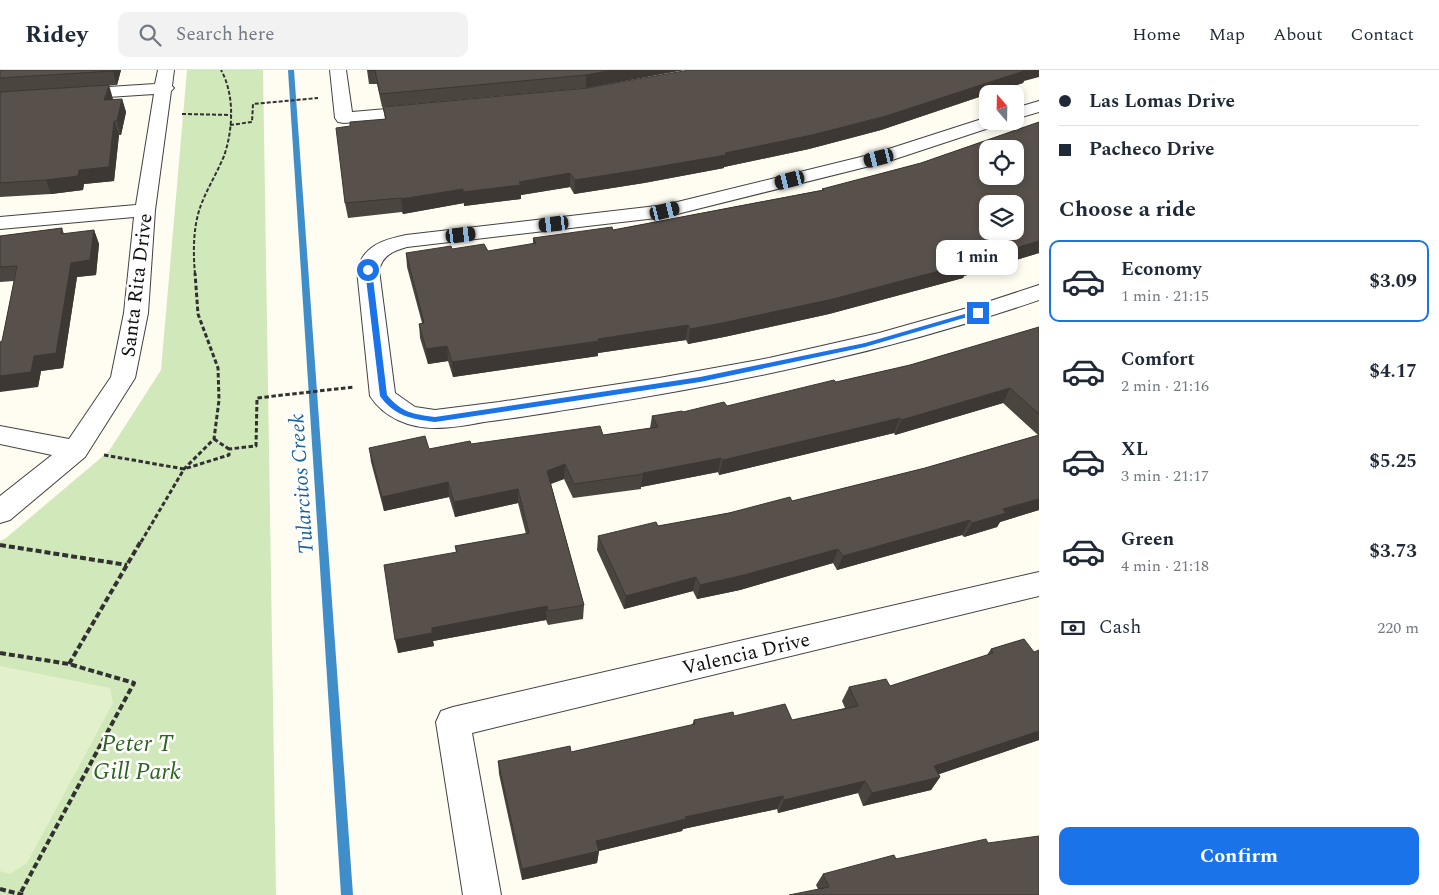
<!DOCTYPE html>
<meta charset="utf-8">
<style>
:root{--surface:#fff;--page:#f2f2f3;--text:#1f2937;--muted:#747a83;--line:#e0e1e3;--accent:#1a73e8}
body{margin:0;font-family:Spectral,serif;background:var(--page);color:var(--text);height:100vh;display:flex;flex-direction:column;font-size:19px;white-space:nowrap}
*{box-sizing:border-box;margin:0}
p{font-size:16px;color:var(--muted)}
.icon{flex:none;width:28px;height:28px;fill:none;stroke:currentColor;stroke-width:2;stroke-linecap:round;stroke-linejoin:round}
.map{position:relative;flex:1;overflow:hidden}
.panel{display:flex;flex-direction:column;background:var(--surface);width:400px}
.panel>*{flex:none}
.hud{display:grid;align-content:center;height:110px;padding:0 20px;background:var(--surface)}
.needle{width:32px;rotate:340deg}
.tools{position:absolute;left:979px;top:15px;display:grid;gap:10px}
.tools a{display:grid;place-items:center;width:45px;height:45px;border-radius:10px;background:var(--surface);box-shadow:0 2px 8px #0003;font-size:25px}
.end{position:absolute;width:22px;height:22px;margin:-11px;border:6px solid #1a73e8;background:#fff;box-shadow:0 0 0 2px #fff}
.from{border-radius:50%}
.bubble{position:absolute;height:35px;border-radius:10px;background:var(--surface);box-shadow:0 2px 8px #0003;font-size:16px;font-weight:700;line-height:35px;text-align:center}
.car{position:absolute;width:15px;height:30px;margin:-15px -8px;border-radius:6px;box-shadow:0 0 4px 1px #0007;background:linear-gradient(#222 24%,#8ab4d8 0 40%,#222 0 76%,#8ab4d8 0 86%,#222 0)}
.hud b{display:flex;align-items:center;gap:18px;height:48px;font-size:19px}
.hud b+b{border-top:1px solid var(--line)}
.hud i{width:12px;height:12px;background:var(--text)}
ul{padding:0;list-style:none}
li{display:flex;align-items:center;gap:15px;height:82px;margin:0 10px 8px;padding:0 10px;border:2px solid transparent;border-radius:10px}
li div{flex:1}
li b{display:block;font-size:19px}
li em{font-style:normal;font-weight:700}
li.on{border-color:var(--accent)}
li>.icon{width:45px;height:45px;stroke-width:1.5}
h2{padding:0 20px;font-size:22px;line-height:60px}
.pay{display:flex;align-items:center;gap:12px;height:55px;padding:0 20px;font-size:19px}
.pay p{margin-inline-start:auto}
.primary-button{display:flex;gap:10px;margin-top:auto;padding:10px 20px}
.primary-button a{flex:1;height:58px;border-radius:10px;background:var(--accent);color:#fff;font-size:20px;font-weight:700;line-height:58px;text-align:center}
header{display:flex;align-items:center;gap:30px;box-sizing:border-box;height:70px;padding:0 25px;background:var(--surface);border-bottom:1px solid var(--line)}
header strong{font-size:24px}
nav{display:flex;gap:28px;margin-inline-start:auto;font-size:18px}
.search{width:350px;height:45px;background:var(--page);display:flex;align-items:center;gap:12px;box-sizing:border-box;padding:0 18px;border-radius:10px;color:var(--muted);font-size:19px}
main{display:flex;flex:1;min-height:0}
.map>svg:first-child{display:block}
.green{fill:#d1e8bb}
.pitch{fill:#e2f0cc}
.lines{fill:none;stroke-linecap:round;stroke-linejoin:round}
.stream{fill:#408ec9;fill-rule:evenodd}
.minor-casing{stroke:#424242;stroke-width:2}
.path-far2{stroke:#313131;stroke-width:2;stroke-dasharray:4 2;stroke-linecap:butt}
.path-far1{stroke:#313131;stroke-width:3;stroke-dasharray:4.5 2.5;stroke-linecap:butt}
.path{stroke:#313131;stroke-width:4;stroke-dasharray:6 3;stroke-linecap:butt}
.minor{fill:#fff;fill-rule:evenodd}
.wall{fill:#4b4540}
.shaded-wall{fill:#3d3834}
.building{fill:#57504b;stroke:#3d3834;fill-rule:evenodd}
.route{fill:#1a73e8}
.labels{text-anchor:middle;stroke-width:5;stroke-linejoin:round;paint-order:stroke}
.street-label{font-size:20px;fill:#0f0f0f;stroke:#fff}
.water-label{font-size:21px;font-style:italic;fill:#1b619d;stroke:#fff}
.near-park-label{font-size:24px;font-style:italic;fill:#2d6520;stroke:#fff}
</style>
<header>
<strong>Ridey</strong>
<div class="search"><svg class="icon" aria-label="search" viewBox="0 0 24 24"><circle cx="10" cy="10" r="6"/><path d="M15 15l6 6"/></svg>Search here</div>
<nav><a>Home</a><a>Map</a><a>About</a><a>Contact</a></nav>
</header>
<main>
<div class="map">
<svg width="1039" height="825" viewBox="0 0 1039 825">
<rect width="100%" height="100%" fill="#fffcf1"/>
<polygon class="green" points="187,0 263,0 276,825 0,825 0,471 6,468 109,381 161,300"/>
<polygon class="pitch" points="0,596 110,618 113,633 27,793 10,804 0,801"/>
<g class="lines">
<polygon class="stream" points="288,0 294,0 353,825 341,825"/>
<g class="minor-casing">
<g id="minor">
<polygon points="158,0 174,0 172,16 174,18 171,21 155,140 148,243 135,308 85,387 10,450 0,453 0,426 52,385 0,374 0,356 69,369 111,307 124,243 134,147 0,159 0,147 136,135 154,24 0,34 0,24 155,14"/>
<polygon points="330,0 346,0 352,42 421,36 427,37 430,41 427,45 421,46 344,53 338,52 335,48"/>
<polygon points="1039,31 1039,42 1015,49 1015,38"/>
<path d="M988 47V51H1001L998 55 886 92 665 147 407 177C393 181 383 185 379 200L395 323 415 337 435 340 499 332 659 308 769 288 879 263 978 235 1039 215V230C891 281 739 313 584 337 551 342 517 348 484 352 468 355 451 358 435 358 410 358 384 348 370 326L357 200C364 175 383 170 406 165L665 135 873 84Z"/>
<polygon points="1039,502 1039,526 472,663 501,825 463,825 436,652 441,641 453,637"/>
</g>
</g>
<g class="path-far2">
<polyline points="182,44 231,45"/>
<polyline points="230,55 252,52 253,34 318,28"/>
<path d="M195 204C193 182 193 156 201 135 207 119 217 103 224 86 233 60 235 25 221 0"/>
</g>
<g class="path-far1">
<polyline points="214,369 229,379"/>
<polyline points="104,385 184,399 229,385 229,379 256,376 257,328 354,317"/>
<polyline points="141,472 184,399 214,369 219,330 218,298 198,244 195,203"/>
</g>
<g class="path">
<polyline points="0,475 127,495"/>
<polyline points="0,583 69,594 134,613 20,824"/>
<polyline points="69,594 141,471"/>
<polyline points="0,819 23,825"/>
</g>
<use href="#minor" class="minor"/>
</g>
<g class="wall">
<polygon points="0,0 121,0 117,15 8,22 113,29 113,30 122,29 126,42 121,65 119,65 114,111 84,114 83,120 51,124 0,127"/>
<polygon points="367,0 684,0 586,18 382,37 377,14 369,14"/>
<polygon points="1024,11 1023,13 988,24 881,60 809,79 724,97 724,98 644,113 574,124 570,117 521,125 521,129 464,136 464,133 403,144 402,142 348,148 345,133 350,56 385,49 383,37 587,18"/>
<polygon points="1039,52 1039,183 964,206 963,208 829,244 724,267 688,274 686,270 598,283 598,286 453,307 448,291 428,294 420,268 419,254 422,253 407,197 406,183 452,179 488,181 533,174 533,168 613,160 822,120 822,119 921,93"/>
<polygon points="62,158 64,164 94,160 99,174 96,205 77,207 63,298 41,301 38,317 2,271 14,211 0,212 0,166"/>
<polygon points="1039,257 1039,440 1000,452 997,457 964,467 962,465 837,500 833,493 740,520 697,529 693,521 624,539 597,480 598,466 658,456 792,431 925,398 1038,365 1003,333 895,365 894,363 719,405 718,402 641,417 641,419 573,428 564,409 551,414 584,535 583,549 548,555 546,550 433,571 434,576 398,583 456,483 455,476 526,464 518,433 455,447 449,427 384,441 371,392 369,378 429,379 471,374 603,365 650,358 652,346 727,336 836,312 910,295"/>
<polygon points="1024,569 1039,670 939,704 940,707 931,720 863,736 858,723 778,743 777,739 683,759 682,761 599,781 597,793 522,810 499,704 498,691 571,682 692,655 694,650 734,646 792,650 845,638 842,631 849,617 890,616 987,585 991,579"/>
<polygon points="988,773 1039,825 818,819 816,815 823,804 896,789"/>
</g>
<g class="shaded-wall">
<polygon points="113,0 121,0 117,15 113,1"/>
<polygon points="613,0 684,0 586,18 586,5"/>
<polygon points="1026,0 1039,0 1039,7 1024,11 1023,13 988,24 881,60 809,79 724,97 724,98 644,113 574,124 575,110 725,83"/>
<polygon points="109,15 113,29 109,44 104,30"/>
<polygon points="122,29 126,42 121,65 117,51"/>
<polygon points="114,51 119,65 114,111 84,114 83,120 51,124 46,110 79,100"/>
<polygon points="570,103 570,117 521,125 521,129 464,136 463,122"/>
<polygon points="463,119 464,133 403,144 401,129"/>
<polygon points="94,160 99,174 96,205 77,207 63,298 41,301 38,317 0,322 0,306 34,286 71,193"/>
<polygon points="1039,171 1039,183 964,206 963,208 829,244 724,267 688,274 690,259 968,192"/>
<polygon points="688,255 686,270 598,283 598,286 453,307 452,292 598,269"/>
<polygon points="447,276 448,291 428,294 426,279"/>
<polygon points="1010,318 1003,333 895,365 901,350"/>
<polygon points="900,348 894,363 719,405 723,390"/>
<polygon points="721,388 718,402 641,417 643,404 643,403"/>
<polygon points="565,394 564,409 547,415 547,401"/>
<polygon points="448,412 449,427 384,441 382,427"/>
<polygon points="518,419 518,433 455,447 454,432"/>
<polygon points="1039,429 1039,440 1000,452 997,457 964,467 972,453 1003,439"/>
<polygon points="970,450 962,465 837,500 843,486"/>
<polygon points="838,479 833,493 740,520 697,529 700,515"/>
<polygon points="696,507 693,521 624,539 626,526"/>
<polygon points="547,536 546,550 433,571 434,576 398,583 395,570 432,558"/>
<polygon points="1039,661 1039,670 925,709 934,696"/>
<polygon points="940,707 931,720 863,736 872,723"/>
<polygon points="865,711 858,723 778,743 784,730"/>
<polygon points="783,726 777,739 683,759 682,761 599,781 597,793 522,810 522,799 596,771 685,747"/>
</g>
<g class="building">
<polygon points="0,0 113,0 113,1 0,8"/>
<polygon points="368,0 613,0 586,5 380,24 375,0 368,1"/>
<polygon points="689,0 1027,0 886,46 812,65 725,83 726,85 645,99 575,110 570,103 519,112 521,115 463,122 463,119 401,129 401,128 345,133 336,58 350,56 350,52 386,49 383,37 587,18"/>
<polygon points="109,15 104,30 122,29 117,51 114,51 109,97 79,100 78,106 46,110 0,113 0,22"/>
<path d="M1039 52V171L968 192 969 193 833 229 727 252 690 259 688 255 598 269 599 271 452 292 447 276 426 279 419 254 424 253 406 183 451 176 452 179 484 174 488 181 536 173 533 168 612 157 613 160 824 120 822 119 921 93ZM988 79H1015V106H988ZM988 134H1015V161H988Z"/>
<polygon points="62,158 61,164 94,160 90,190 71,193 56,283 34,286 31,302 0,306 0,272 2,271 17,196 0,197 0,166"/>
<polygon points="1039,257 1039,344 1010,318 901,350 900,348 723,390 721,388 643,403 643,404 574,414 565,394 547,401 584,535 548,541 547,536 432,558 432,563 395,570 384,495 457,482 455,476 529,463 518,419 454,432 448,412 382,427 369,378 425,366 429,379 470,371 471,374 600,356 603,365 658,357 652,346 682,341 683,342 724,332 727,336 834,310 836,312 910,295"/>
<polygon points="1039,365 1039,429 1003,439 1006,443 972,453 970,450 843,486 838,479 744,505 700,515 696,507 626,526 598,466 656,452 658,456 729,443 790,427 792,431 925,398"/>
<polygon points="1024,569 1034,582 1039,580 1039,661 934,696 940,707 872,723 865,711 784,730 783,726 685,747 686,749 596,771 599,781 522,799 498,691 570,676 571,682 695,654 694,650 733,642 734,646 785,634 792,650 858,636 849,617 886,609 890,616 993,583 991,579"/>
<polygon points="1039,766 1039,825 789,825 829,817 823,804 894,785 896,789 986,769 988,773"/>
</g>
<path class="route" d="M368 198 372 200 387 325C402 343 413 344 435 347L700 307 865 273 975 241 981 243 865 277 700 312 435 352C412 349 394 346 380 326L365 200Z"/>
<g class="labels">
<g class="street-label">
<text transform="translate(136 215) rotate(-83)" y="7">Santa Rita Drive</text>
<text transform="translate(746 583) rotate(-13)" y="7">Valencia Drive</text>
</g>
<g class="water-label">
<text transform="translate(301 414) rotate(-94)" y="7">Tularcitos Creek</text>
</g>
<g class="near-park-label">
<text x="137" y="681">Peter T<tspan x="137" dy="28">Gill Park</tspan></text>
</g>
</g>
</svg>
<div class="tools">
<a><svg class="needle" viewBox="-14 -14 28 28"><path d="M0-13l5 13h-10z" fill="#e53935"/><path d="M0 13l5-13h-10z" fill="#747a83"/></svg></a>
<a><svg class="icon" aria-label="locate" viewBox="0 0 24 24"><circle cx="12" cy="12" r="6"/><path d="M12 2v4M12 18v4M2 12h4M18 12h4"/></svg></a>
<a><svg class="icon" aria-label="layers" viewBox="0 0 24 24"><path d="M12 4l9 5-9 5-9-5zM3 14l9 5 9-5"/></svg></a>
</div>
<i class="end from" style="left:368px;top:200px"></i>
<i class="end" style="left:978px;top:243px"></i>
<div class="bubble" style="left:936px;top:170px;width:82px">1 min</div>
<i class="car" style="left:879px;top:88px;rotate:256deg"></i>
<i class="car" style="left:790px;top:110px;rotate:256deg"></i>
<i class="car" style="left:665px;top:141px;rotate:76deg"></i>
<i class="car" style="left:554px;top:154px;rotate:263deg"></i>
<i class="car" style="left:461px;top:165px;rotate:83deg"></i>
</div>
<section class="panel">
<div class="hud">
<b><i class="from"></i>Las Lomas Drive</b>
<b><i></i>Pacheco Drive</b>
</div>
<h2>Choose a ride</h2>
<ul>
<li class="on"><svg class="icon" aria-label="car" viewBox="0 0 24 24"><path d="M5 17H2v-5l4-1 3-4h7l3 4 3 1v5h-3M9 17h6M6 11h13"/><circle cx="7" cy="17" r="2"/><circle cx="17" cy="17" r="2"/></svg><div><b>Economy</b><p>1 min · 21:15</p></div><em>$3.09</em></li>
<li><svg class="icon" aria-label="car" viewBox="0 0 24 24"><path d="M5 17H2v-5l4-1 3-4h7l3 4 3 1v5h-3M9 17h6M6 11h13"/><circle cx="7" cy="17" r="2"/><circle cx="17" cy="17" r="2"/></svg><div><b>Comfort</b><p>2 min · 21:16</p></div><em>$4.17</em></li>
<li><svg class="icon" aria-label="car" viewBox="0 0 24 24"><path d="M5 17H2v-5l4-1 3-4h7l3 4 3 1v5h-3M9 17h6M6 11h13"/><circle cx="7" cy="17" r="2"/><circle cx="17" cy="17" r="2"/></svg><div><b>XL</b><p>3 min · 21:17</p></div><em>$5.25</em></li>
<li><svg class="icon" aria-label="car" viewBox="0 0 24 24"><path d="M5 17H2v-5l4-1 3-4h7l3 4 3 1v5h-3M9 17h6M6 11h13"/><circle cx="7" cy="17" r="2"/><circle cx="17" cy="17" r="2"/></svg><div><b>Green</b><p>4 min · 21:18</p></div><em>$3.73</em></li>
</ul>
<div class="pay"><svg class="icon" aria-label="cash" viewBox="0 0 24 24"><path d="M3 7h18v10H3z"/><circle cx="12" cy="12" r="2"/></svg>Cash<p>220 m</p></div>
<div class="primary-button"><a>Confirm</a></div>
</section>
</main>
